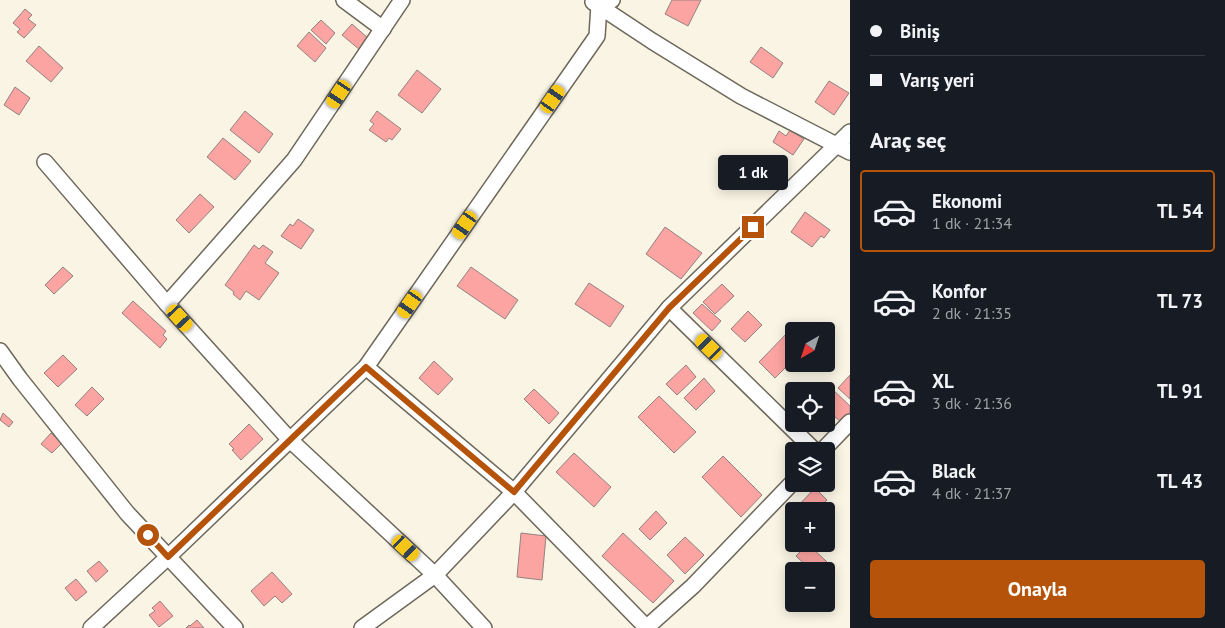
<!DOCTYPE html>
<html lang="tr">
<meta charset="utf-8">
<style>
:root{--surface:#171b24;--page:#20242c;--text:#f1f3f6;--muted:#9ea1a6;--line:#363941;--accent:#b45309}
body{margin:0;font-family:"PT Sans",sans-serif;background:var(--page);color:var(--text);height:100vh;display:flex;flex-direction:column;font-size:19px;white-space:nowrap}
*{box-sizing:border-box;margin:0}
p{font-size:16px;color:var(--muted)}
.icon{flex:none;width:28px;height:28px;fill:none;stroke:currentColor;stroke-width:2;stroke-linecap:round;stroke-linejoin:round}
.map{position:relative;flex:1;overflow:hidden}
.drawer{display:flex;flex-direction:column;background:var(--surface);width:375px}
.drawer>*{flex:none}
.banner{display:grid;align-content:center;height:110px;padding:0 20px;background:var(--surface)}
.needle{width:32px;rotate:219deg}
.controls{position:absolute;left:785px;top:322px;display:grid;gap:10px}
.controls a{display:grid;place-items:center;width:50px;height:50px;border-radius:5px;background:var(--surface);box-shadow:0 2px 12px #0003;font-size:25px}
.end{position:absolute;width:22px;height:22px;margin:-11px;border:6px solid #b45309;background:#fff;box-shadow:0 0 0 2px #fff}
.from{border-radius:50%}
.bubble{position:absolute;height:35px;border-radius:5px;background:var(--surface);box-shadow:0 2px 12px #0003;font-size:16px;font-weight:700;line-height:35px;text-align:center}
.car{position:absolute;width:15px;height:30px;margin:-15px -8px;border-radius:6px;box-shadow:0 0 4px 1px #0007;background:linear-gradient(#f5c518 24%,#345 0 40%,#f5c518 0 76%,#345 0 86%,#f5c518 0)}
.banner b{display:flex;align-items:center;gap:18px;height:48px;font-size:19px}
.banner b+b{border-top:1px solid var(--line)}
.banner i{width:12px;height:12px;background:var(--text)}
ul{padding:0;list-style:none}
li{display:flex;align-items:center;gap:15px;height:82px;margin:0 10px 8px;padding:0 10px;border:2px solid transparent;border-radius:5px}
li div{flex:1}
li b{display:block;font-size:19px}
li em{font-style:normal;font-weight:700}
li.on{border-color:var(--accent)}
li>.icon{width:45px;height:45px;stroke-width:1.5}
h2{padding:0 20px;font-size:22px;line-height:60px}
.cta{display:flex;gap:10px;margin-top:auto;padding:10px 20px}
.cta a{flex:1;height:58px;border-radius:5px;background:var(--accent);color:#fff;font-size:20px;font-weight:700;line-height:58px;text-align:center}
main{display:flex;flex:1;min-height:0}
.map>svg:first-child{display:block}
.building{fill:#fca4a1;stroke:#938180}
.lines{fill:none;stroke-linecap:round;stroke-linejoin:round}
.minor-casing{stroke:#6d685a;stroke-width:18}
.minor{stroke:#fff;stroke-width:15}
.route{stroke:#b45309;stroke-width:6}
</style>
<main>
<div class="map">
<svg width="850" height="628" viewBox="0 0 850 628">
<rect width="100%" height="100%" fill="#f9f4e4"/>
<g class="building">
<polygon points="672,0 701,0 688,26 665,14"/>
<polygon points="25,9 32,15 28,19 36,25 24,38 17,32 20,29 13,23"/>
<polygon points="321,20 335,33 326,44 311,30"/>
<polygon points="352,24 369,39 360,50 342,35"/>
<polygon points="309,32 326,48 315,62 297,46"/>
<polygon points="39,46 63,68 51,82 26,61"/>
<polygon points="761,47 783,63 773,78 750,62"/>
<polygon points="417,70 441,89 422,113 398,95"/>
<polygon points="829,81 849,93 834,115 815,102"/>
<polygon points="15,87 30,98 19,115 4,105"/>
<polygon points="245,111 273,134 259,153 230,130"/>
<polygon points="377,111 401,129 392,140 389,138 386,142 369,130 374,124 370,121"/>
<polygon points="790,130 804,139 793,155 773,142 779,131 786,136"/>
<polygon points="223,138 251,161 235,180 207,157"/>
<polygon points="200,194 214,207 189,233 176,220"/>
<polygon points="805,212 830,230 824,238 821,236 812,247 791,232"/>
<polygon points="298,219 314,230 301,249 281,236 290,224 293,226"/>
<polygon points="665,227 702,253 681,279 646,254"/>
<polygon points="254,245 259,249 263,245 273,252 265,263 279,273 259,300 246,291 240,300 233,294 234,292 225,285"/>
<polygon points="63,267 73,276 54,294 45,285"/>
<polygon points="471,267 518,300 505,319 457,286"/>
<polygon points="589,283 624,306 610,327 575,304"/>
<polygon points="722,284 734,296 715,314 703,302"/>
<polygon points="133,301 166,331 163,335 167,339 160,348 122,313"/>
<polygon points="702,304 721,321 712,331 693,313"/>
<polygon points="748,311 762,325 745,342 731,329"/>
<polygon points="791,329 794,332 794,359 775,378 759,362"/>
<polygon points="63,355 77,369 58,387 44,373"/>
<polygon points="434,361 453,379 438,395 419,378"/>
<polygon points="686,365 696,377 677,395 666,384"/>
<polygon points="850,375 850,399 838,388"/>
<polygon points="704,378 715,391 696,410 684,398"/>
<polygon points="829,386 850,406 850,413 841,422 826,409 826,391 824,391"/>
<polygon points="92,387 104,399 87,416 75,405"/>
<polygon points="534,389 559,413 549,424 524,399"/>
<polygon points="659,396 696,432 674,453 638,417"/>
<polygon points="3,413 13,422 9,427 0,420"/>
<polygon points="249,424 263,439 241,460 232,450 234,449 229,444"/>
<polygon points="51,433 62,443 52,453 41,444"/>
<polygon points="574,453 611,487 594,507 556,472"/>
<polygon points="723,456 762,495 741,517 702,477"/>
<polygon points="815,488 827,500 816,511 802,511 797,507"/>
<polygon points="656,511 667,523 650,540 639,529"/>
<polygon points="521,533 546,536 542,580 517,577"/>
<polygon points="623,533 674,581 653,603 602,556"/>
<polygon points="685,537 704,555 685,574 667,555"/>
<polygon points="808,544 827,562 818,571 812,571 796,556"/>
<polygon points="99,561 108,571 96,582 87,571"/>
<polygon points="272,572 292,594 282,603 275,596 264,606 251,591"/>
<polygon points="76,579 87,592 76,601 65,588"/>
<polygon points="160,601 173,616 159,627 149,615 155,611 152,608"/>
<polygon points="197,620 204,628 186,628 189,625 190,626"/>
</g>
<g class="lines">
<g class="minor-casing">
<g id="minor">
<polyline points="344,0 383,29"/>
<polyline points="593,2 652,41 741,96 850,152"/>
<polyline points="45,162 167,304 290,440 435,575 484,628"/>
<polyline points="167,304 294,160 402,0"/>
<polyline points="669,308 815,451"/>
<polyline points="0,351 20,379 127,513 235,628"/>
<polyline points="366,367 514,492 647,628"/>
<polyline points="822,451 850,422"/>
<polyline points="91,628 168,557 366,367 597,36 599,5 612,0"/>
<polyline points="362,628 435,575 514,492 669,308 850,132"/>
<polyline points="646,628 693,586 794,481"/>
</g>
</g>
<use href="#minor" class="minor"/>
</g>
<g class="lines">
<polyline class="route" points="148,535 168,557 366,367 514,492 669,308 753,227"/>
</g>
</svg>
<div class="controls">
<a><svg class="needle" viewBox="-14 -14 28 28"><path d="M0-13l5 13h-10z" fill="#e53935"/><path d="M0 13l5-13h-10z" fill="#9ea1a6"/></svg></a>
<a><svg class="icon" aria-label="locate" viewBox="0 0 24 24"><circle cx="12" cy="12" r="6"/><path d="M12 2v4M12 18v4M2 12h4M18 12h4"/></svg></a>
<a><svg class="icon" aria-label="layers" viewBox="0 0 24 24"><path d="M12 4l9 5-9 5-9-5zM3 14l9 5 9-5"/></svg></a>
<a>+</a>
<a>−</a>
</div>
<i class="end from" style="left:148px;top:535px"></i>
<i class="end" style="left:753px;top:227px"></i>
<div class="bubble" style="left:718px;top:155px;width:70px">1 dk</div>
<i class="car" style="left:339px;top:94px;rotate:214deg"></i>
<i class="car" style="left:553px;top:99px;rotate:35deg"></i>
<i class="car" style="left:465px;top:225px;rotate:215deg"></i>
<i class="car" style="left:410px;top:304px;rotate:215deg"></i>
<i class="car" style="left:180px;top:318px;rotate:138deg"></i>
<i class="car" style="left:709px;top:347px;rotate:314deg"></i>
<i class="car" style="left:406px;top:548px;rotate:133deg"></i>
</div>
<section class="drawer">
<div class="banner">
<b><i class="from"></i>Biniş</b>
<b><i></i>Varış yeri</b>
</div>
<h2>Araç seç</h2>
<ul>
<li class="on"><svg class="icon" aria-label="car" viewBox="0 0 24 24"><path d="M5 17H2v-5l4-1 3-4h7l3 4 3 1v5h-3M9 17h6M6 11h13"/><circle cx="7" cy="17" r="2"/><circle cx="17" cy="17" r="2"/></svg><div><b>Ekonomi</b><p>1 dk · 21:34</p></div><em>TL 54</em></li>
<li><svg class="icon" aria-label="car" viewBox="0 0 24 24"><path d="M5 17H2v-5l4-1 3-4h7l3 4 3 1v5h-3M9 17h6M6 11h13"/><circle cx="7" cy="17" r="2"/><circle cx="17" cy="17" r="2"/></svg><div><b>Konfor</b><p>2 dk · 21:35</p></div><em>TL 73</em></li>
<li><svg class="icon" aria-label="car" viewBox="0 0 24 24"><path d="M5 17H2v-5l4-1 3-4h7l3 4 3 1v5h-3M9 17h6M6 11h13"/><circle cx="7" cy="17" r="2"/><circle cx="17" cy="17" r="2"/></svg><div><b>XL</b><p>3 dk · 21:36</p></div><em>TL 91</em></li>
<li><svg class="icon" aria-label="car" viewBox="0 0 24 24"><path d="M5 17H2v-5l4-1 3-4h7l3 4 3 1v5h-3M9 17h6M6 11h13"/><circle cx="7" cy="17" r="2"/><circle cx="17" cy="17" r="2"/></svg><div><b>Black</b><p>4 dk · 21:37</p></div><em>TL 43</em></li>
</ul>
<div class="cta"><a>Onayla</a></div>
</section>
</main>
